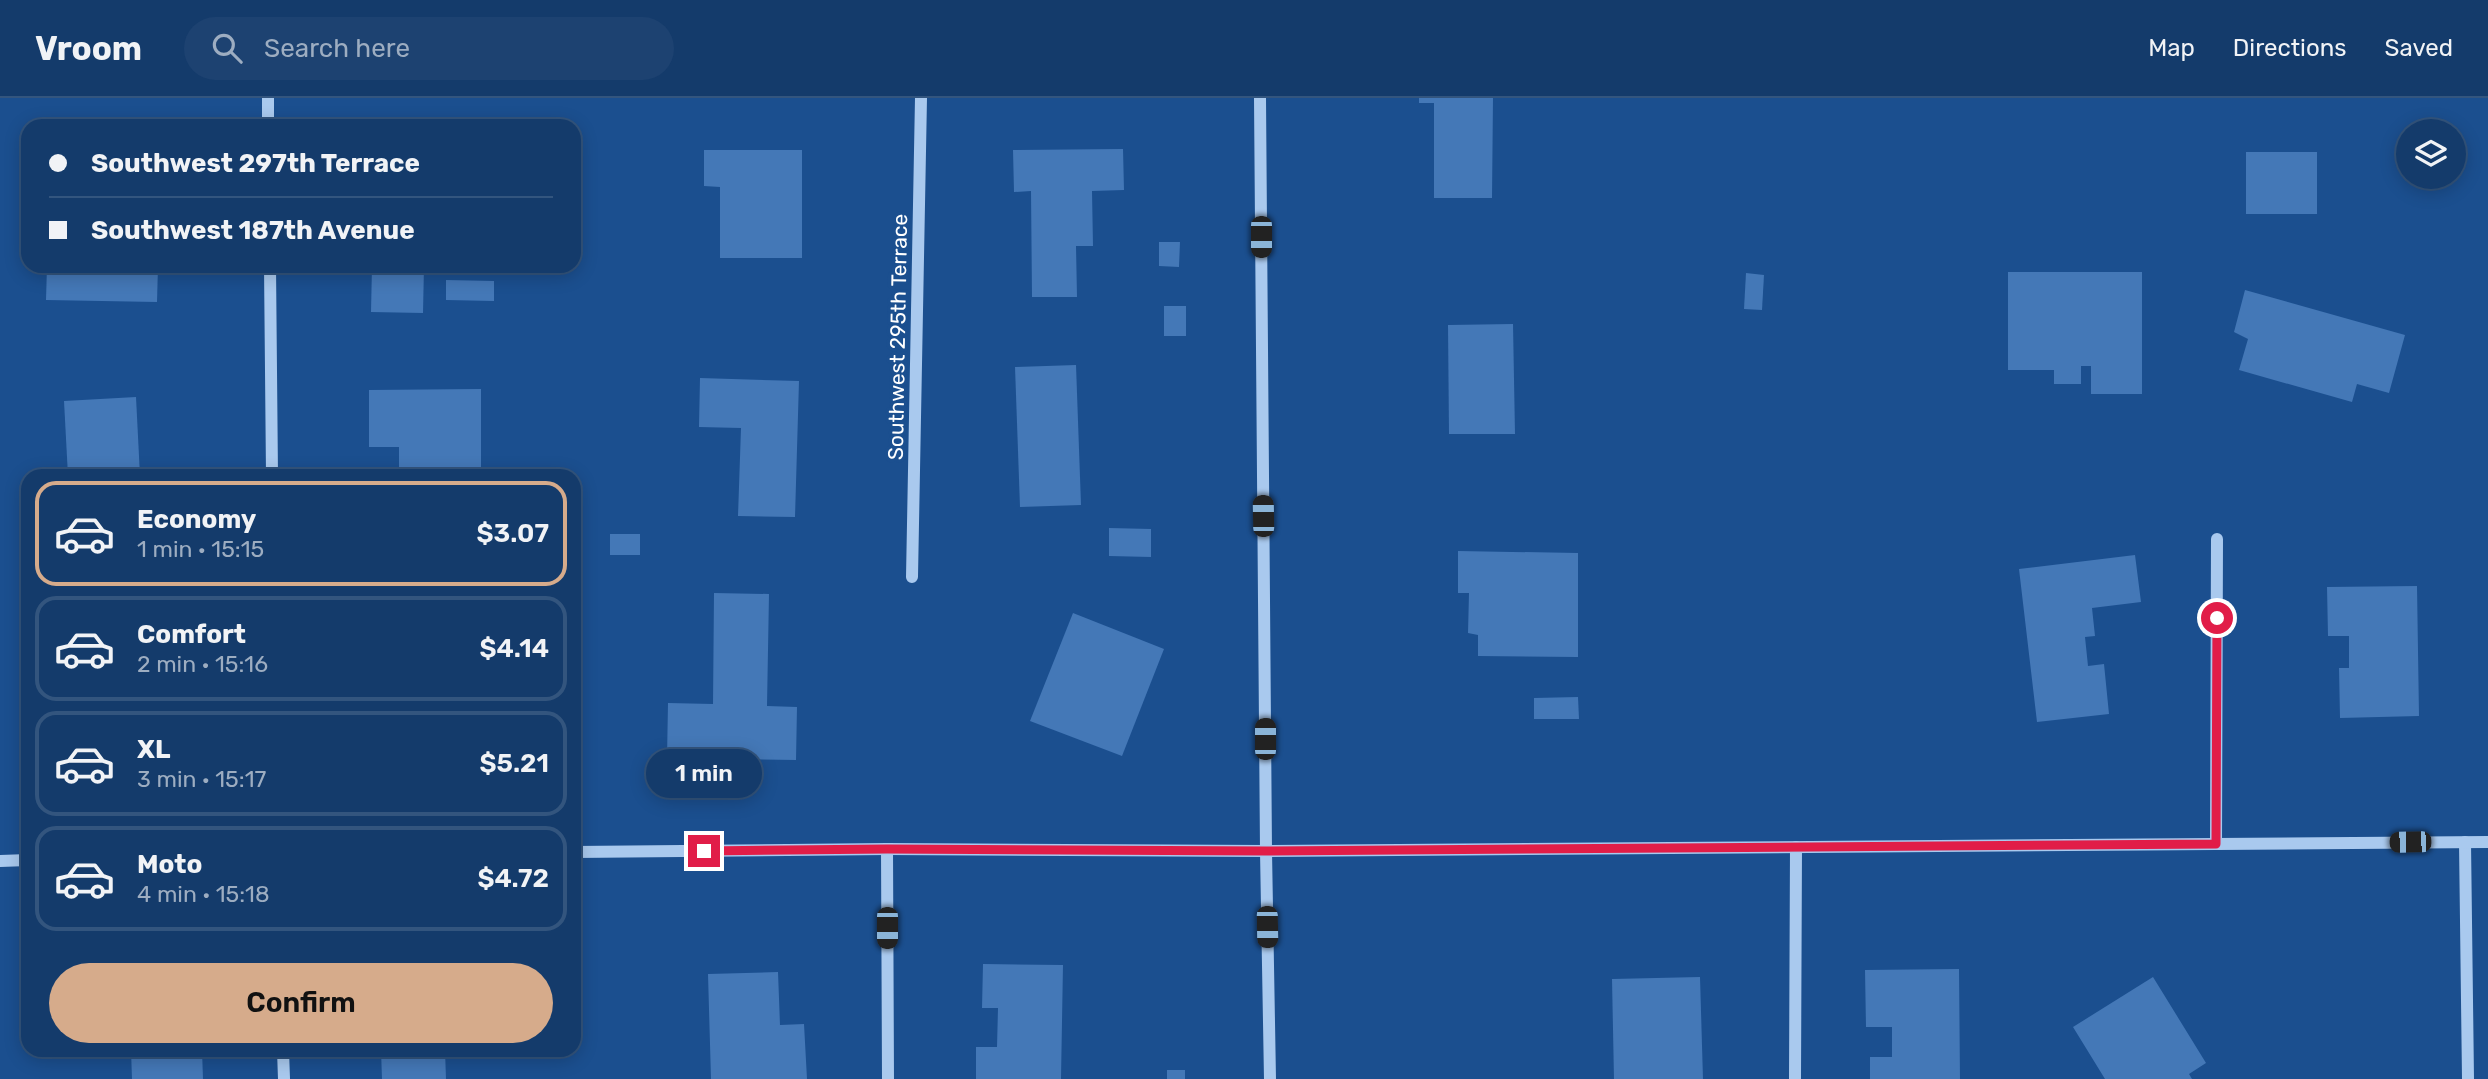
<!DOCTYPE html>
<meta charset="utf-8">
<style>
:root{--surface:#143b6b;--page:#1d4271;--text:#f1f3f6;--muted:#9dadc1;--line:#33557e;--accent:#d6ab8b}
body{margin:0;font-family:Rubik,sans-serif;background:var(--page);color:var(--text);height:100vh;display:flex;flex-direction:column;font-size:26px;white-space:nowrap}
*{box-sizing:border-box;margin:0}
p{font-size:23px;color:var(--muted)}
.icon{flex:none;width:38px;height:38px;fill:none;stroke:currentColor;stroke-width:2;stroke-linecap:round;stroke-linejoin:round}
.map{position:relative;flex:1;overflow:hidden}
.details{position:absolute;left:21px;top:371px;width:560px;height:588px;display:flex;flex-direction:column;background:var(--surface);border-radius:21px;box-shadow:0 4px 18px #0003,0 0 0 2px var(--line)}
.details>*{flex:none}
.banner{position:absolute;left:21px;top:21px;width:560px;height:154px;border-radius:21px;box-shadow:0 4px 18px #0003,0 0 0 2px var(--line);display:grid;align-content:center;height:154px;padding:0 28px;background:var(--surface)}
.fabs{position:absolute;left:2396px;top:21px;display:grid;gap:14px}
.fabs a{display:grid;place-items:center;width:70px;height:70px;border-radius:50%;background:var(--surface);box-shadow:0 4px 18px #0003,0 0 0 2px var(--line);font-size:35px}
.end{position:absolute;width:32px;height:32px;margin:-16px;border:9px solid #e11d48;background:#fff;box-shadow:0 0 0 4px #fff}
.from{border-radius:50%}
.bubble{position:absolute;height:49px;border-radius:24px;background:var(--surface);box-shadow:0 4px 18px #0003,0 0 0 2px var(--line);font-size:23px;font-weight:600;line-height:49px;text-align:center}
.car{position:absolute;width:21px;height:42px;margin:-21px -10px;border-radius:9px;box-shadow:0 0 5px 2px #0007;background:linear-gradient(#222 24%,#8ab4d8 0 40%,#222 0 76%,#8ab4d8 0 86%,#222 0)}
.banner b{display:flex;align-items:center;gap:24px;height:66px;font-size:26px}
.banner b+b{border-top:2px solid var(--line)}
.banner i{width:18px;height:18px;background:var(--text)}
ul{padding:12px 0 0;list-style:none}
li{display:flex;align-items:center;gap:21px;height:105px;margin:0 14px 10px;padding:0 14px;border:4px solid var(--line);border-radius:21px}
li div{flex:1}
li b{display:block;font-size:26px}
li em{font-style:normal;font-weight:600}
li.current{border-color:var(--accent)}
li>.icon{width:63px;height:63px;stroke-width:1.5}
.button{display:flex;gap:14px;margin-top:auto;padding:14px 28px}
.button a{flex:1;height:80px;border-radius:42px;background:var(--accent);color:#111;font-size:28px;font-weight:600;line-height:80px;text-align:center}
header{display:flex;align-items:center;gap:42px;box-sizing:border-box;height:98px;padding:0 35px;background:var(--surface);border-bottom:2px solid var(--line)}
header strong{font-size:33px}
nav{display:flex;gap:38px;margin-inline-start:auto;font-size:24px}
.search{width:490px;height:63px;background:var(--page);display:flex;align-items:center;gap:18px;box-sizing:border-box;padding:0 24px;border-radius:38px;color:var(--muted);font-size:26px}
.map>svg:first-child{display:block}
.building{fill:#4478b7}
.lines{fill:none;stroke-linecap:round;stroke-linejoin:round}
.minor{stroke:#a9c9ee;stroke-width:12}
.route{stroke:#e11d48;stroke-width:9}
.labels{text-anchor:middle;stroke-width:7;stroke-linejoin:round;paint-order:stroke}
.street-label{font-size:21px;fill:#fff;stroke:#1b4f8f}
</style>
<header>
<strong>Vroom</strong>
<div class="search"><svg class="icon" aria-label="search" viewBox="0 0 24 24"><circle cx="10" cy="10" r="6"/><path d="M15 15l6 6"/></svg>Search here</div>
<nav><a>Map</a><a>Directions</a><a>Saved</a></nav>
</header>
<div class="map">
<svg width="2488" height="981" viewBox="0 0 2488 981">
<rect width="100%" height="100%" fill="#1b4f8f"/>
<g class="building">
<polygon points="1419,0 1493,0 1492,100 1434,100 1434,5 1419,5"/>
<polygon points="1123,51 1124,92 1092,93 1093,148 1076,148 1077,199 1032,199 1031,93 1014,94 1013,52"/>
<polygon points="704,52 802,52 802,160 720,160 720,89 704,88"/>
<rect x="2246" y="54" width="71" height="62"/>
<polygon points="1159,144 1180,144 1179,169 1159,168"/>
<polygon points="47,168 158,168 157,204 46,202"/>
<polygon points="372,168 424,168 423,215 371,214"/>
<polygon points="2008,174 2142,174 2142,296 2091,296 2091,268 2081,268 2081,286 2054,286 2054,272 2008,272"/>
<polygon points="1746,175 1764,177 1762,212 1744,211"/>
<polygon points="446,182 494,183 494,203 446,202"/>
<polygon points="2245,192 2405,237 2389,295 2357,286 2352,304 2239,272 2248,241 2234,234"/>
<rect x="1164" y="208" width="22" height="30"/>
<polygon points="1513,226 1515,336 1449,336 1448,227"/>
<polygon points="1076,267 1081,407 1020,409 1015,269"/>
<polygon points="700,280 799,283 795,419 738,418 741,330 699,329"/>
<polygon points="481,291 481,378 399,378 399,349 369,349 369,292"/>
<polygon points="136,299 140,378 68,378 64,303"/>
<polygon points="1109,430 1151,431 1151,459 1109,458"/>
<rect x="610" y="436" width="30" height="21"/>
<polygon points="1458,453 1578,455 1578,559 1478,558 1478,537 1468,535 1469,495 1458,495"/>
<polygon points="2135,457 2141,504 2092,510 2095,538 2085,539 2088,568 2104,566 2109,616 2037,624 2019,471"/>
<polygon points="2417,488 2419,618 2340,620 2339,570 2349,570 2349,538 2328,538 2327,489"/>
<polygon points="714,495 769,496 767,608 797,609 796,662 667,660 668,605 713,606"/>
<polygon points="1073,515 1164,551 1122,658 1030,623"/>
<polygon points="1578,599 1579,621 1534,621 1534,600"/>
<polygon points="983,866 1063,867 1061,981 976,981 976,949 997,949 998,910 982,910"/>
<polygon points="1959,871 1960,981 1870,981 1870,959 1892,959 1892,929 1866,929 1865,872"/>
<polygon points="778,874 780,927 804,926 807,981 711,981 708,876"/>
<polygon points="1700,879 1703,981 1614,981 1612,881"/>
<polygon points="2153,879 2206,965 2189,976 2192,981 2105,981 2073,929"/>
<polygon points="131,952 202,952 203,981 132,981"/>
<polygon points="381,952 445,952 446,981 382,981"/>
<rect x="1167" y="972" width="18" height="9"/>
</g>
<g class="lines">
<g class="minor">
<polyline points="268,0 268,28"/>
<polyline points="1260,0 1266,753 1270,981"/>
<polyline points="270,168 272,378"/>
<polyline points="912,479 921,0"/>
<polyline points="2465,744 2468,981"/>
<polyline points="2216,746 2217,441"/>
<polyline points="887,751 888,981"/>
<polyline points="574,754 887,751 1266,753 2488,744"/>
<polyline points="0,763 28,762"/>
<polyline points="283,952 284,981"/>
<polyline points="1795,981 1796,749"/>
</g>
</g>
<g class="lines">
<polyline class="route" points="704,753 887,751 1266,753 2216,746 2217,520"/>
</g>
<g class="labels">
<g class="street-label">
<text transform="translate(898 239) rotate(-89)" y="7">Southwest 295th Terrace</text>
</g>
</g>
</svg>
<div class="fabs">
<a><svg class="icon" aria-label="layers" viewBox="0 0 24 24"><path d="M12 4l9 5-9 5-9-5zM3 14l9 5 9-5"/></svg></a>
</div>
<i class="end from" style="left:2217px;top:520px"></i>
<i class="end" style="left:704px;top:753px"></i>
<div class="bubble" style="left:646px;top:651px;width:116px">1 min</div>
<i class="car" style="left:1261px;top:139px;rotate:180deg"></i>
<i class="car" style="left:1263px;top:418px;rotate:359deg"></i>
<i class="car" style="left:1265px;top:641px;rotate:0deg"></i>
<i class="car" style="left:2410px;top:744px;rotate:269deg"></i>
<i class="car" style="left:1267px;top:829px;rotate:179deg"></i>
<i class="car" style="left:887px;top:830px;rotate:180deg"></i>
<div class="banner">
<b><i class="from"></i>Southwest 297th Terrace</b>
<b><i></i>Southwest 187th Avenue</b>
</div>
<section class="details">
<ul>
<li class="current"><svg class="icon" aria-label="car" viewBox="0 0 24 24"><path d="M5 17H2v-5l4-1 3-4h7l3 4 3 1v5h-3M9 17h6M6 11h13"/><circle cx="7" cy="17" r="2"/><circle cx="17" cy="17" r="2"/></svg><div><b>Economy</b><p>1 min · 15:15</p></div><em>$3.07</em></li>
<li><svg class="icon" aria-label="car" viewBox="0 0 24 24"><path d="M5 17H2v-5l4-1 3-4h7l3 4 3 1v5h-3M9 17h6M6 11h13"/><circle cx="7" cy="17" r="2"/><circle cx="17" cy="17" r="2"/></svg><div><b>Comfort</b><p>2 min · 15:16</p></div><em>$4.14</em></li>
<li><svg class="icon" aria-label="car" viewBox="0 0 24 24"><path d="M5 17H2v-5l4-1 3-4h7l3 4 3 1v5h-3M9 17h6M6 11h13"/><circle cx="7" cy="17" r="2"/><circle cx="17" cy="17" r="2"/></svg><div><b>XL</b><p>3 min · 15:17</p></div><em>$5.21</em></li>
<li><svg class="icon" aria-label="car" viewBox="0 0 24 24"><path d="M5 17H2v-5l4-1 3-4h7l3 4 3 1v5h-3M9 17h6M6 11h13"/><circle cx="7" cy="17" r="2"/><circle cx="17" cy="17" r="2"/></svg><div><b>Moto</b><p>4 min · 15:18</p></div><em>$4.72</em></li>
</ul>
<div class="button"><a>Confirm</a></div>
</section>
</div>
